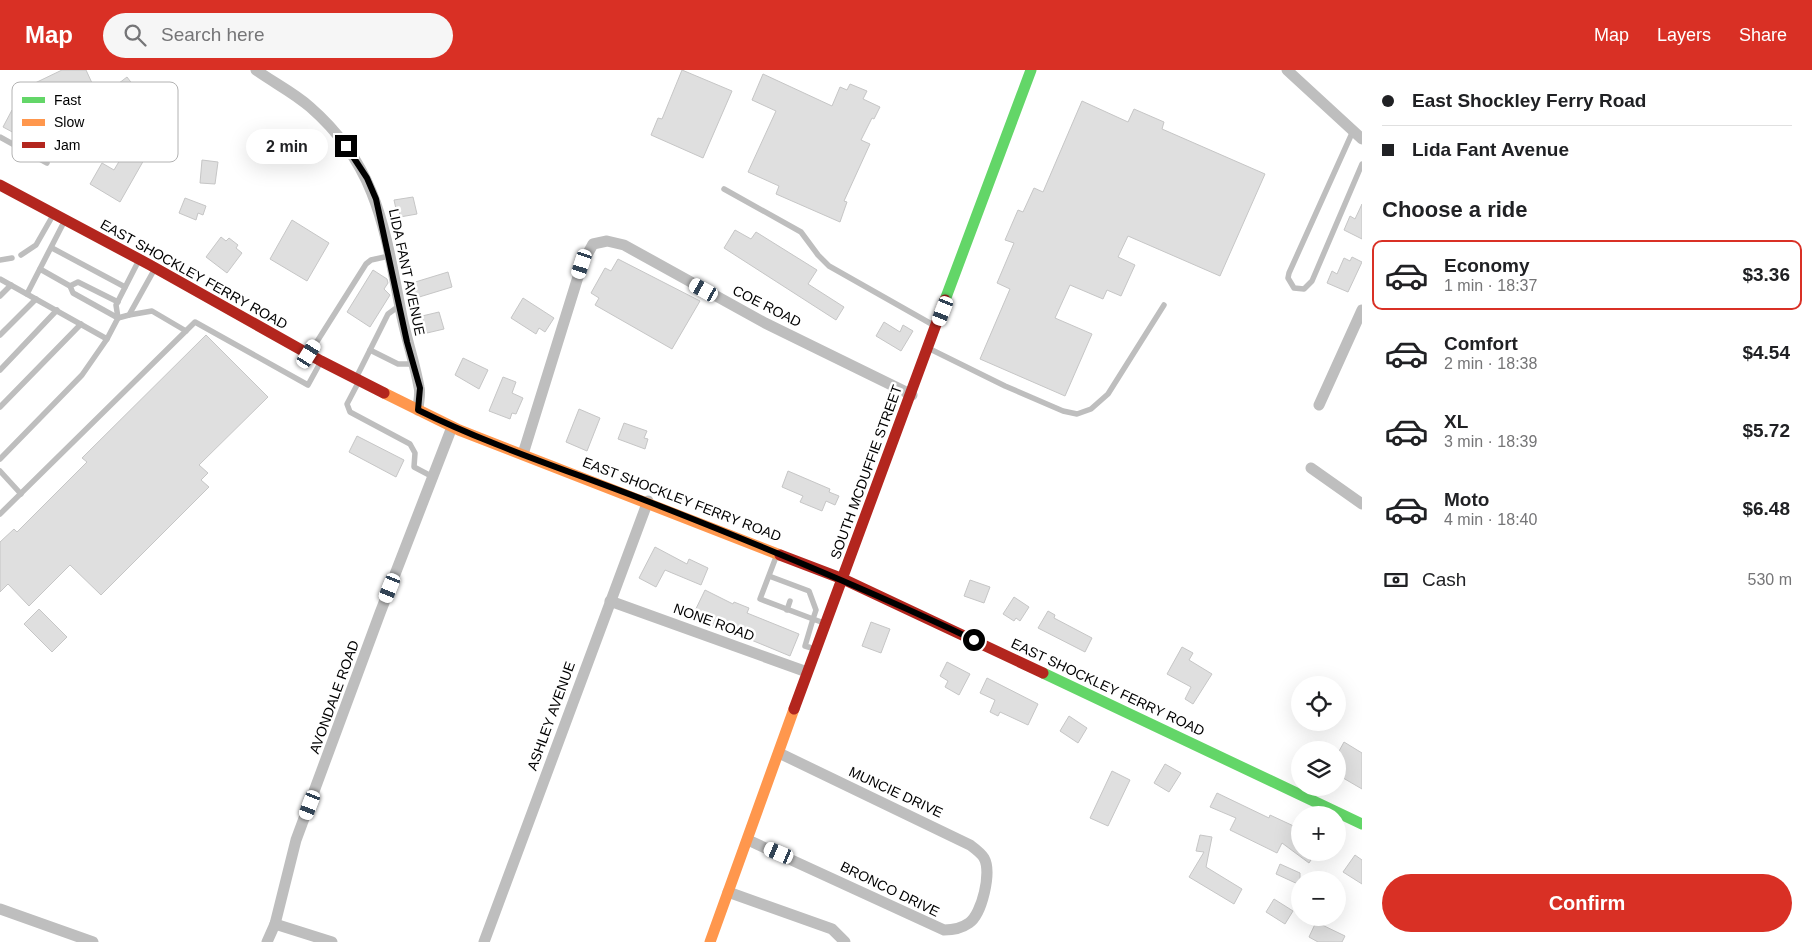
<!DOCTYPE html>
<meta charset="utf-8">
<style>
:root{--surface:#fff;--page:#f6f6f6;--text:#202124;--muted:#757577;--line:#e0e0e0;--accent:#d93025}
body{margin:0;font-family:Arial,sans-serif;background:var(--page);color:var(--text);height:100vh;display:flex;flex-direction:column;font-size:19px;white-space:nowrap}
*{box-sizing:border-box;margin:0}
p{font-size:16px;color:var(--muted)}
.icon{flex:none;width:28px;height:28px;fill:none;stroke:currentColor;stroke-width:2;stroke-linecap:round;stroke-linejoin:round}
.map{position:relative;flex:1;overflow:hidden}
.details{display:flex;flex-direction:column;background:var(--surface);width:450px}
.details>*{flex:none}
.banner{display:grid;align-content:center;height:110px;padding:0 20px;background:var(--surface)}
.buttons{position:absolute;left:1291px;top:606px;display:grid;gap:10px}
.buttons a{display:grid;place-items:center;width:55px;height:55px;border-radius:50%;background:var(--surface);box-shadow:0 5px 20px #0002;font-size:25px}
.end{position:absolute;width:22px;height:22px;margin:-11px;border:6px solid #000;background:#fff;box-shadow:0 0 0 2px #fff}
.from{border-radius:50%}
.bubble{position:absolute;height:35px;border-radius:18px;background:var(--surface);box-shadow:0 5px 20px #0002;font-size:16px;font-weight:700;line-height:35px;text-align:center}
.car{position:absolute;width:15px;height:30px;margin:-15px -8px;border-radius:6px;box-shadow:0 0 4px 1px #0007;background:linear-gradient(#fff 24%,#345 0 40%,#fff 0 76%,#345 0 86%,#fff 0)}
.banner b{display:flex;align-items:center;gap:18px;height:48px;font-size:19px}
.banner b+b{border-top:1px solid var(--line)}
.banner i{width:12px;height:12px;background:var(--text)}
ul{padding:0;list-style:none}
li{display:flex;align-items:center;gap:15px;height:70px;margin:0 10px 8px;padding:0 10px;border:2px solid transparent;border-radius:10px}
li div{flex:1}
li b{display:block;font-size:19px}
li em{font-style:normal;font-weight:700}
li.active{border-color:var(--accent)}
li>.icon{width:45px;height:45px;stroke-width:1.5}
h2{padding:0 20px;font-size:22px;line-height:60px}
.pay{display:flex;align-items:center;gap:12px;height:55px;padding:0 20px;font-size:19px}
.pay p{margin-inline-start:auto}
.primary-button{display:flex;gap:10px;margin-top:auto;padding:10px 20px}
.primary-button a{flex:1;height:58px;border-radius:30px;background:var(--accent);color:#fff;font-size:20px;font-weight:700;line-height:58px;text-align:center}
header{display:flex;align-items:center;gap:30px;box-sizing:border-box;height:70px;padding:0 25px;background:var(--accent);color:#fff}
header strong{font-size:24px}
nav{display:flex;gap:28px;margin-inline-start:auto;font-size:18px}
.search{width:350px;height:45px;background:var(--page);display:flex;align-items:center;gap:12px;box-sizing:border-box;padding:0 18px;border-radius:28px;color:var(--muted);font-size:19px}
main{display:flex;flex:1;min-height:0}
.map>svg:first-child{display:block}
.building{fill:#dfdfdf;stroke:#c6c6c6}
.lines{fill:none;stroke-linecap:round;stroke-linejoin:round}
.lane{stroke:#bebebe;stroke-width:5.5}
.street{stroke:#bebebe;stroke-width:11}
.fast{stroke:#63d668;stroke-width:11}
.slow{stroke:#ff974d;stroke-width:11}
.jam{stroke:#b3261e;stroke-width:11}
.route{stroke:#000;stroke-width:6}
.labels{text-anchor:middle;stroke-width:5;stroke-linejoin:round;paint-order:stroke}
.street-label{font-size:14px;fill:#000;stroke:#fff}
.key{fill:#fff;stroke:#b2b2b2;stroke-width:1}
.key-label{font-size:14px;fill:#000}
</style>
<header>
<strong>Map</strong>
<div class="search"><svg class="icon" aria-label="search" viewBox="0 0 24 24"><circle cx="10" cy="10" r="6"/><path d="M15 15l6 6"/></svg>Search here</div>
<nav><a>Map</a><a>Layers</a><a>Share</a></nav>
</header>
<main>
<div class="map">
<svg width="1362" height="872" viewBox="0 0 1362 872">
<rect width="100%" height="100%" fill="#fff"/>
<g class="building">
<polygon points="62,0 86,0 103,37 64,55 55,36 47,40 35,13"/>
<polygon points="682,0 732,21 703,88 651,65 658,48 662,49"/>
<polygon points="763,4 832,36 840,17 847,20 850,14 867,21 863,29 880,37 874,49 872,48 861,70 870,74 844,131 847,132 840,152 776,124 779,116 748,102 776,41 752,30"/>
<polygon points="127,7 146,32 151,28 177,61 149,83 123,50 129,45 110,20"/>
<polygon points="1082,31 1128,52 1134,39 1164,52 1162,59 1265,104 1220,206 1128,166 1118,187 1135,195 1121,226 1107,220 1103,229 1070,215 1055,248 1092,264 1065,326 980,289 1010,219 997,213 1014,173 1005,170 1018,140 1023,142 1034,118 1043,122"/>
<polygon points="12,40 38,53 29,71 3,57"/>
<polygon points="127,78 145,88 120,132 90,114 102,93 114,100"/>
<polygon points="202,90 218,92 215,114 200,113"/>
<polygon points="413,127 417,144 400,147 399,138 396,139 394,130"/>
<polygon points="185,128 206,136 203,145 198,143 196,150 179,143"/>
<polygon points="1362,134 1362,169 1344,160 1350,146 1355,149"/>
<polygon points="292,150 329,173 307,211 270,189"/>
<polygon points="735,160 751,169 756,162 817,200 808,214 844,237 836,250 724,178"/>
<polygon points="221,167 226,171 229,168 238,175 236,178 242,183 227,203 206,187"/>
<polygon points="1352,187 1362,192 1348,222 1327,213 1332,201 1337,204 1344,188 1350,191"/>
<polygon points="618,189 700,231 672,279 595,235 599,228 591,223 605,198 611,201"/>
<polygon points="373,200 387,209 388,213 384,219 390,225 370,257 347,242"/>
<polygon points="448,202 452,217 416,228 412,213"/>
<polygon points="523,228 554,248 545,262 539,258 536,264 511,248"/>
<polygon points="439,242 444,259 427,263 422,246"/>
<polygon points="884,252 900,262 903,255 913,261 901,281 876,266"/>
<polygon points="206,265 268,327 199,395 208,403 201,410 209,417 101,525 70,495 29,536 8,514 0,522 0,472 14,459 17,462 87,392 82,388"/>
<polygon points="463,288 488,300 479,319 455,305"/>
<polygon points="503,307 516,312 512,323 523,328 516,344 512,343 510,349 489,341"/>
<polygon points="579,339 600,348 587,381 566,372"/>
<polygon points="624,353 647,361 644,368 648,369 645,379 618,369"/>
<polygon points="357,366 404,390 396,407 349,382"/>
<polygon points="788,401 830,419 829,422 839,426 835,435 826,431 822,441 800,432 803,426 782,417"/>
<polygon points="655,477 687,494 689,489 708,498 701,515 665,500 656,517 639,508"/>
<polygon points="970,510 990,517 984,533 964,526"/>
<polygon points="705,520 733,534 734,532 749,538 747,543 799,564 790,586 744,567 747,560 726,552 721,560 711,555 710,558 691,549"/>
<polygon points="1014,527 1029,537 1020,551 1016,548 1014,551 1003,544"/>
<polygon points="39,539 67,567 52,582 24,554"/>
<polygon points="1048,541 1055,545 1054,548 1092,568 1085,582 1038,558"/>
<polygon points="871,552 890,559 881,583 862,576"/>
<polygon points="1182,577 1193,583 1189,590 1212,604 1193,634 1185,629 1191,617 1167,604"/>
<polygon points="947,592 970,604 959,625 945,617 948,611 940,606"/>
<polygon points="987,608 1038,634 1028,655 1000,642 998,646 990,642 995,630 980,623"/>
<polygon points="1069,646 1087,658 1078,673 1060,661"/>
<polygon points="1344,672 1362,683 1362,719 1338,705 1338,683"/>
<polygon points="1165,694 1181,703 1169,722 1154,713"/>
<polygon points="1112,701 1130,710 1108,756 1090,748"/>
<polygon points="1217,723 1269,748 1270,745 1300,759 1300,782 1316,782 1309,793 1282,773 1277,783 1230,760 1236,748 1210,737"/>
<polygon points="1200,765 1212,767 1206,797 1242,819 1234,834 1189,807 1204,782 1196,781"/>
<polygon points="1355,785 1362,790 1362,814 1343,802"/>
<polygon points="1280,794 1300,803 1300,815 1276,804"/>
<polygon points="1274,829 1293,841 1285,854 1266,842"/>
<polygon points="1316,852 1345,866 1342,872 1318,872 1309,867"/>
</g>
<g class="lines">
<g class="lane">
<polyline points="1353,61 1289,203 1288,208 1294,218 1304,219 1312,211 1362,94"/>
<polyline points="0,67 47,93"/>
<polyline points="724,119 801,162 818,185 829,196 935,256"/>
<polyline points="52,178 125,217"/>
<polyline points="21,185 36,175 52,147"/>
<polyline points="0,190 12,188"/>
<polyline points="40,199 70,216 73,223 118,248 129,245 153,202"/>
<polyline points="0,209 107,269 118,248 116,235 138,192"/>
<polyline points="70,216 78,212 118,232"/>
<polyline points="27,224 64,152"/>
<polyline points="0,226 11,215"/>
<polyline points="129,245 152,241 186,261"/>
<polyline points="0,265 36,229"/>
<polyline points="928,278 1005,316 1063,341 1077,344 1091,339 1108,324 1164,235"/>
<polyline points="370,280 398,294 413,294"/>
<polyline points="311,281 366,194 371,190 389,186"/>
<polyline points="0,300 57,240"/>
<polyline points="358,304 388,244 399,236"/>
<polyline points="357,315 347,334 350,342 410,374 415,383 414,397 433,407"/>
<polyline points="0,337 81,254"/>
<polyline points="0,389 82,305 107,269"/>
<polyline points="0,401 21,424"/>
<polyline points="0,444 195,252 308,315 319,295"/>
<polyline points="769,506 809,521 816,540 813,549 760,529 776,487"/>
<polyline points="787,540 790,531"/>
<polyline points="815,579 805,576 813,549 824,553"/>
</g>
<g class="street">
<path d="M256 0C274 13 293 22 310 37 379 97 385 162 402 247 407 271 415 294 419 317 421 324 418 333 418 340"/>
<polyline points="1287,0 1362,69"/>
<polyline points="1319,335 1362,240"/>
<polyline points="523,384 582,194 593,174 607,171 624,175 765,253 912,325"/>
<polyline points="1311,398 1362,434"/>
<polyline points="610,531 807,602"/>
<path d="M748 770 944 860C952 860 962 858 969 853 982 844 992 802 984 788 981 783 974 778 970 775L779 683"/>
<polyline points="728,822 832,859 845,872"/>
<polyline points="0,839 93,872"/>
<polyline points="275,854 332,872"/>
<polyline points="267,872 275,854 296,770 380,543 452,357"/>
<polyline points="484,872 648,431"/>
</g>
<g class="fast">
<polyline points="945,230 1031,0"/>
<polyline points="1043,603 1362,754"/>
</g>
<g class="slow">
<polyline points="384,323 459,360 780,485"/>
<polyline points="710,872 794,639"/>
</g>
<g class="jam">
<polyline points="0,115 150,195 321,291 384,323"/>
<polyline points="780,485 843,509 1043,603"/>
<polyline points="794,639 945,230"/>
</g>
</g>
<g class="lines">
<path class="route" d="M346 76 367 108 376 129 407 272 420 318 418 340C491 376 570 401 647 431 757 474 867 519 974 570"/>
</g>
<g class="labels">
<g class="street-label">
<text transform="translate(407 202) rotate(78)" y="5">LIDA FANT AVENUE</text>
<text transform="translate(194 204) rotate(29)" y="5">EAST SHOCKLEY FERRY ROAD</text>
<text transform="translate(767 236) rotate(27)" y="5">COE ROAD</text>
<text transform="translate(866 402) rotate(-70)" y="5">SOUTH MCDUFFIE STREET</text>
<text transform="translate(682 429) rotate(21)" y="5">EAST SHOCKLEY FERRY ROAD</text>
<text transform="translate(714 552) rotate(20)" y="5">NONE ROAD</text>
<text transform="translate(1108 617) rotate(25)" y="5">EAST SHOCKLEY FERRY ROAD</text>
<text transform="translate(334 627) rotate(-70)" y="5">AVONDALE ROAD</text>
<text transform="translate(551 646) rotate(-70)" y="5">ASHLEY AVENUE</text>
<text transform="translate(896 722) rotate(25)" y="5">MUNCIE DRIVE</text>
<text transform="translate(890 819) rotate(26)" y="5">BRONCO DRIVE</text>
</g>
</g>
<rect x="12" y="12" width="166" height="80" rx="8" class="key"/>
<rect x="22" y="27" width="23" height="6" fill="#63d668"/>
<rect x="22" y="49" width="23" height="7" fill="#ff974d"/>
<rect x="22" y="72" width="23" height="6" fill="#b3261e"/>
<g class="key-label">
<text x="54" y="35">Fast</text>
<text x="54" y="57">Slow</text>
<text x="54" y="80">Jam</text>
</g>
</svg>
<div class="buttons">
<a><svg class="icon" aria-label="locate" viewBox="0 0 24 24"><circle cx="12" cy="12" r="6"/><path d="M12 2v4M12 18v4M2 12h4M18 12h4"/></svg></a>
<a><svg class="icon" aria-label="layers" viewBox="0 0 24 24"><path d="M12 4l9 5-9 5-9-5zM3 14l9 5 9-5"/></svg></a>
<a>+</a>
<a>−</a>
</div>
<i class="end from" style="left:974px;top:570px"></i>
<i class="end" style="left:346px;top:76px"></i>
<div class="bubble" style="left:246px;top:59px;width:82px">2 min</div>
<i class="car" style="left:582px;top:194px;rotate:198deg"></i>
<i class="car" style="left:704px;top:220px;rotate:299deg"></i>
<i class="car" style="left:943px;top:241px;rotate:201deg"></i>
<i class="car" style="left:309px;top:284px;rotate:32deg"></i>
<i class="car" style="left:390px;top:518px;rotate:202deg"></i>
<i class="car" style="left:310px;top:735px;rotate:201deg"></i>
<i class="car" style="left:779px;top:783px;rotate:293deg"></i>
</div>
<section class="details">
<div class="banner">
<b><i class="from"></i>East Shockley Ferry Road</b>
<b><i></i>Lida Fant Avenue</b>
</div>
<h2>Choose a ride</h2>
<ul>
<li class="active"><svg class="icon" aria-label="car" viewBox="0 0 24 24"><path d="M5 17H2v-5l4-1 3-4h7l3 4 3 1v5h-3M9 17h6M6 11h13"/><circle cx="7" cy="17" r="2"/><circle cx="17" cy="17" r="2"/></svg><div><b>Economy</b><p>1 min · 18:37</p></div><em>$3.36</em></li>
<li><svg class="icon" aria-label="car" viewBox="0 0 24 24"><path d="M5 17H2v-5l4-1 3-4h7l3 4 3 1v5h-3M9 17h6M6 11h13"/><circle cx="7" cy="17" r="2"/><circle cx="17" cy="17" r="2"/></svg><div><b>Comfort</b><p>2 min · 18:38</p></div><em>$4.54</em></li>
<li><svg class="icon" aria-label="car" viewBox="0 0 24 24"><path d="M5 17H2v-5l4-1 3-4h7l3 4 3 1v5h-3M9 17h6M6 11h13"/><circle cx="7" cy="17" r="2"/><circle cx="17" cy="17" r="2"/></svg><div><b>XL</b><p>3 min · 18:39</p></div><em>$5.72</em></li>
<li><svg class="icon" aria-label="car" viewBox="0 0 24 24"><path d="M5 17H2v-5l4-1 3-4h7l3 4 3 1v5h-3M9 17h6M6 11h13"/><circle cx="7" cy="17" r="2"/><circle cx="17" cy="17" r="2"/></svg><div><b>Moto</b><p>4 min · 18:40</p></div><em>$6.48</em></li>
</ul>
<div class="pay"><svg class="icon" aria-label="cash" viewBox="0 0 24 24"><path d="M3 7h18v10H3z"/><circle cx="12" cy="12" r="2"/></svg>Cash<p>530 m</p></div>
<div class="primary-button"><a>Confirm</a></div>
</section>
</main>
